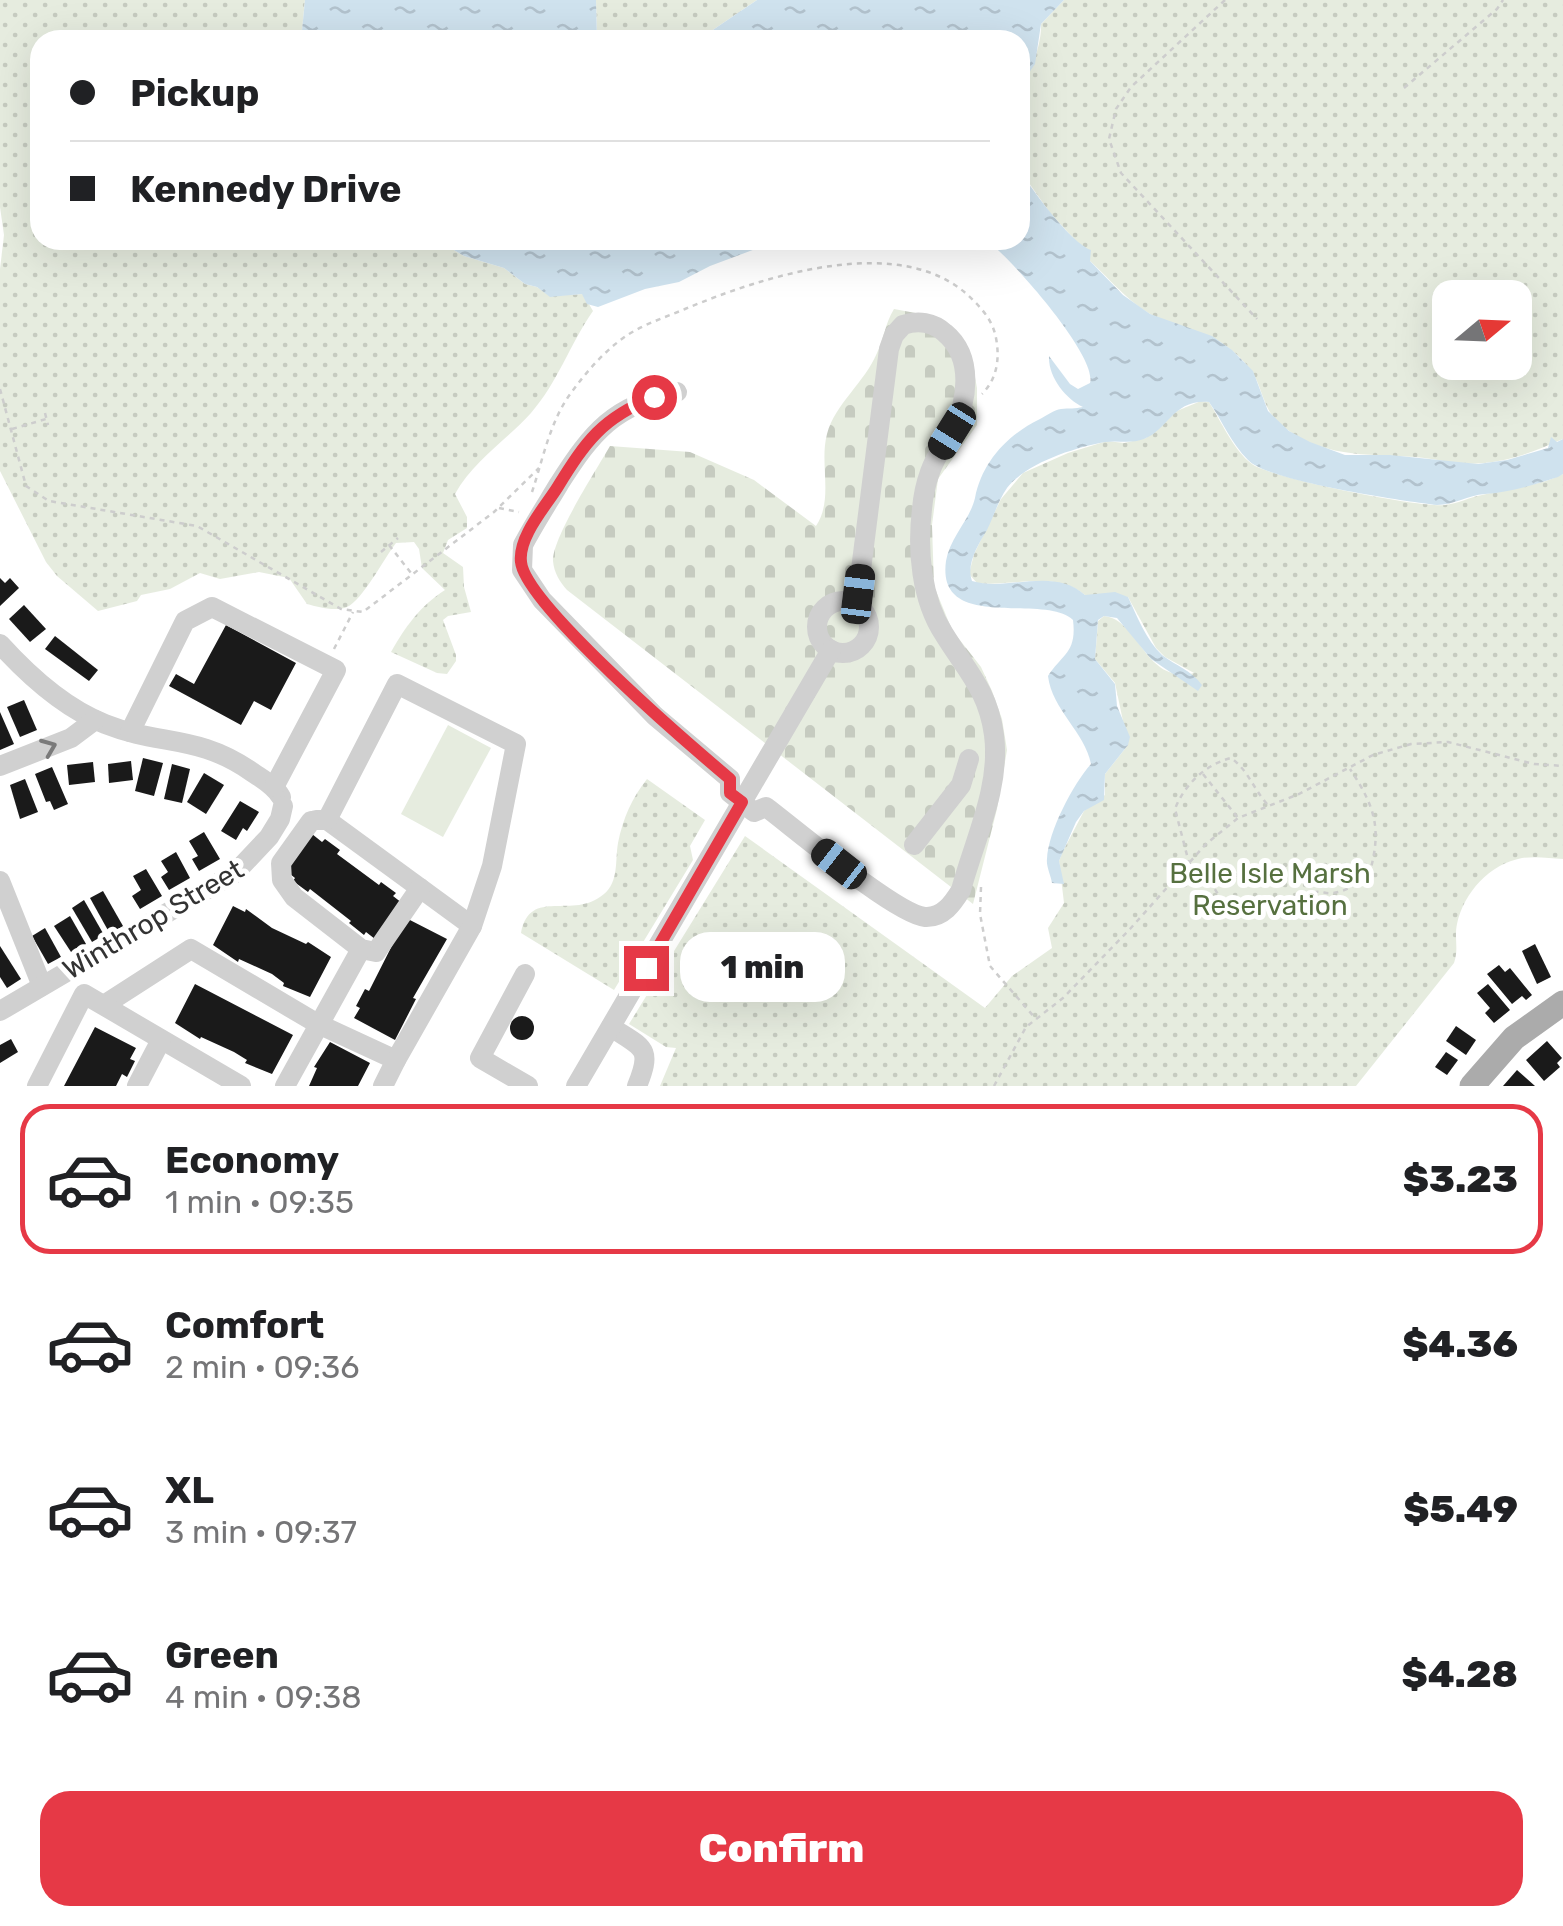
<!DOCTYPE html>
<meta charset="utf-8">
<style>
:root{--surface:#fff;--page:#f2f2f2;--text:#202124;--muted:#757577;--line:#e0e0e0;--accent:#e63946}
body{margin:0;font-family:Rubik,sans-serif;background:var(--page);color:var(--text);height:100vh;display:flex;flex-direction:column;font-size:38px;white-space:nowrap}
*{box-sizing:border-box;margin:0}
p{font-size:32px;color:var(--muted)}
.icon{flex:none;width:55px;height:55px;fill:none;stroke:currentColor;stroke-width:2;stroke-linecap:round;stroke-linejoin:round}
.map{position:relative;height:1086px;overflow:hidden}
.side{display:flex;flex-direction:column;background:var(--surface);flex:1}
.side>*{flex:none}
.guide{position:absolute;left:30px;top:30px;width:1000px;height:220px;border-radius:30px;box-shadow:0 10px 40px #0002;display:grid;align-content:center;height:220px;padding:0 40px;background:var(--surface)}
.needle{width:65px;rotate:71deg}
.controls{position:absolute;left:1432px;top:280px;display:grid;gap:20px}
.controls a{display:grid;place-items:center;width:100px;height:100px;border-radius:20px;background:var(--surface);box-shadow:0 10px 40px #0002;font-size:50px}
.end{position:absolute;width:45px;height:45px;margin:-22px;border:12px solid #e63946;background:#fff;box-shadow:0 0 0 5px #fff}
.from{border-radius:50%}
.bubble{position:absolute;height:70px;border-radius:30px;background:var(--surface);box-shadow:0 10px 40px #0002;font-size:32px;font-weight:800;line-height:70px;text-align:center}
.car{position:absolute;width:30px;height:60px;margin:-30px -15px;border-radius:12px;box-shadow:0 0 8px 2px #0007;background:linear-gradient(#222 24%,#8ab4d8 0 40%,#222 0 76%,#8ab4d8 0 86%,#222 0)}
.guide b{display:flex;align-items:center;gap:35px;height:95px;font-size:38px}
.guide b+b{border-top:2px solid var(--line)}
.guide i{width:25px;height:25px;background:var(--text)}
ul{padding:18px 0 0;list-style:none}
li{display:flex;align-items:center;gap:30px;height:150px;margin:0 20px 15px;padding:0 20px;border:5px solid transparent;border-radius:30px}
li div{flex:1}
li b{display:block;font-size:38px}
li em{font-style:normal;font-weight:800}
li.on{border-color:var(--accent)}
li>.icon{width:90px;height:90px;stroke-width:1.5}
.primary-button{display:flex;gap:20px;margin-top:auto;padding:20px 40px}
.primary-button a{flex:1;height:115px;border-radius:30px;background:var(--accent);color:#fff;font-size:40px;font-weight:800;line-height:115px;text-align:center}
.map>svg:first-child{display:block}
.grass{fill:#e6ecdf}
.cemetery{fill:url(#cemetery-stones)}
.park{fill:url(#park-dots);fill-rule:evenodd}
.water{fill:url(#water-ripples)}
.building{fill:#1a1a1a}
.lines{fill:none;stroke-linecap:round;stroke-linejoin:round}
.path{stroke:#cdcdcd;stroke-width:2.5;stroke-dasharray:5 5;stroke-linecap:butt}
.minor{stroke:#d0d0d0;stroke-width:20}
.major{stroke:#ababab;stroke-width:25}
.oneway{stroke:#7a7a7a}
.route{stroke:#e63946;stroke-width:12}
.labels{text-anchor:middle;stroke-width:10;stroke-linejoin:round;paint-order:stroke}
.park-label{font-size:28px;fill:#56703f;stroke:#fff}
.street-label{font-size:28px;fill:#333;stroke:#fff}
</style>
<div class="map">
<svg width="1563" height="1086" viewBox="0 0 1563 1086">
<defs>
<pattern id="cemetery-stones" width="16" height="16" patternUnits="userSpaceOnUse" patternTransform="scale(2.5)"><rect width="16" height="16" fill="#e6ecdf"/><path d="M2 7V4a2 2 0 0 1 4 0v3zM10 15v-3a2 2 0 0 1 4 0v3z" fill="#c6cbc0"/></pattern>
<pattern id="park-dots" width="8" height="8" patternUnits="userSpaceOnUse" patternTransform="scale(2.5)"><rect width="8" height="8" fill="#e6ecdf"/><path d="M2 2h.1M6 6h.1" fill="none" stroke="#c6cbc0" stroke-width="1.8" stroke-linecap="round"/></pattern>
<pattern id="water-ripples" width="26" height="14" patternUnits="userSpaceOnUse" patternTransform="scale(2.5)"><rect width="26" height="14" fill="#cfe2ee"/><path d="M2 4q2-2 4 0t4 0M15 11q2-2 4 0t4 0" fill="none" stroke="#b2c2cd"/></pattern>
</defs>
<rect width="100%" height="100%" fill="#fff"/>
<polygon class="grass" points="448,725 491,748 443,837 401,814"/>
<path class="cemetery" d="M894 309 937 317 972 361 977 388V425L938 479 932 525 934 586 952 630 981 667 992 691 1002 719 1007 750 997 809 973 904 567 590C560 582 554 573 553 561 552 538 597 469 610 446L690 452 754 480 816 526C834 499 819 464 827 434 835 404 865 382 877 353 884 338 885 324 894 309Z"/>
<g class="park">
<path d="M0 0H305L301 40H40V240H437L464 256 504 268 525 284 537 287 550 296 583 294 593 311C570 344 558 382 531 413 507 440 473 461 455 494L467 517V528L448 540 443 553 463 567 464 587 471 612 448 616 443 620 456 655V661L447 674 437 673 391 652C406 626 420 606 445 590L422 568 419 549 414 542 396 543C385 557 362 601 347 607 335 612 318 607 307 604L289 578 259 572 220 579 200 573 170 589 141 595 137 601 98 611 57 576 46 562 0 471V269L4 235 0 207Z"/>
<polygon points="596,0 757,0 698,40 597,40"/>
<path d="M1064 0H1563V439C1537 450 1512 461 1483 463 1460 466 1439 459 1415 457 1367 454 1318 458 1279 423 1265 411 1263 393 1255 377 1250 367 1238 355 1230 349 1208 331 1184 331 1160 319 1131 306 1113 282 1090 261L1089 255 1050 213 1020 170V86C1032 72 1042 42 1041 24ZM1450 298H1515V362H1450Z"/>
<path d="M1201 401 1209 402C1221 421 1234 451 1252 464 1271 478 1419 508 1445 505 1457 504 1470 497 1482 495 1510 488 1537 487 1563 474V859C1550 858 1535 856 1522 858 1490 864 1464 892 1457 924 1454 938 1459 949 1454 963L1356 1086H660L676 1048 666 1047 629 1024 745 836 985 1008 1012 976 1052 948 1048 928 1064 903 1059 861 1063 851 1084 811 1105 795V774L1128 745 1115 683 1095 659 1098 621 1104 616C1140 620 1145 685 1194 673L1165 657 1156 648 1128 597 1085 595C1055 570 1012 587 977 583L969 574 974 554 1001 499 1023 473 1068 453 1107 441 1124 443 1146 438 1172 413Z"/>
<path d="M647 779 705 820 690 846 693 860 614 990 521 933C530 886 573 921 604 894 619 882 615 860 618 843 623 818 632 798 647 779Z"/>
</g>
<g class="water">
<polygon points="305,0 596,0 597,40 301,40"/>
<polygon points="757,0 1064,0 1041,24 1035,64 1020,86 1020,40 698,40"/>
<path d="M1020 170C1031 189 1071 243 1091 250L1090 261 1123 295 1150 314 1212 336 1232 350 1253 371 1268 411 1289 431 1310 442 1345 455H1390L1478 464 1507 460 1548 448 1551 437 1557 442 1563 439V474L1558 477C1533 485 1511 492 1485 494 1468 495 1454 505 1437 505 1402 501 1267 481 1248 460 1231 443 1223 422 1209 402 1173 399 1168 430 1144 439 1131 444 1118 440 1105 442 1074 448 1028 462 1007 488 998 501 994 516 987 530 978 545 966 564 972 581 1008 592 1053 566 1085 595L1115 592 1128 597C1137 616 1146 640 1162 655 1176 666 1191 670 1202 685L1198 691 1151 659 1117 618 1104 616 1098 620 1095 659 1115 684 1117 706 1130 737 1128 745 1105 774 1104 800 1084 811 1076 822 1059 861 1064 884 1052 883C1051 876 1046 866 1047 859 1048 832 1073 784 1091 764 1085 732 1052 710 1048 676 1062 654 1077 653 1073 620 1045 592 936 634 946 561 950 537 970 520 975 498 982 462 1007 435 1040 419 1046 416 1054 410 1061 409 1069 408 1075 409 1083 407 1066 399 1048 377 1049 356L1070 384 1078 389 1090 383C1098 357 1014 262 991 244L967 246 948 240H1020Z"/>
<polygon points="437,240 800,240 758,248 710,266 679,282 645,289 598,307 587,304 582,294 550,297 537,287 525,284 504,268 464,256"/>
</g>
<g class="building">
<polygon points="0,578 5,583 10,578 19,588 0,606"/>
<polygon points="24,605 46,629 30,642 9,619"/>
<polygon points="226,625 296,663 271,710 254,701 241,725 169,686 176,674 194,684"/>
<polygon points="55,636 98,670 89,681 45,649"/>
<polygon points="24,700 37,730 20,737 7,707"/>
<polygon points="0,712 14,744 0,750"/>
<polygon points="143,758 163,763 154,796 135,791"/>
<polygon points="131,761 133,780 109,783 108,764"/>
<polygon points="93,762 95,782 69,785 67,765"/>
<polygon points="172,764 190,769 182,803 164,799"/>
<polygon points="52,767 68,804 54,810 50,801 46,802 35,774"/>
<polygon points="204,773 224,785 206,814 187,802"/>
<polygon points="25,779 38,812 20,819 10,785"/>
<polygon points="240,801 259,812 247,831 243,828 236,840 221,831"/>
<polygon points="204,832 220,859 199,871 192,859 198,856 189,841"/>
<polygon points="312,834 322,842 325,839 340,850 337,854 379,885 381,882 396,893 393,896 402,903 375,939 366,932 364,935 349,923 351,921 310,889 308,892 293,881 295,878 285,870"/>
<polygon points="176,852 190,878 169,890 161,877 168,872 161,861"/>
<polygon points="146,869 162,896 140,909 132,896 141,890 133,876"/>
<polygon points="103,891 123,926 110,934 90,898"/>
<polygon points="84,900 104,935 92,942 72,908"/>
<polygon points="233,906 245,912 246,909 272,928 306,944 308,942 331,957 310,997 283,986 284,983 272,974 239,959 238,962 213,945"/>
<polygon points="70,916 86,944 71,952 54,926"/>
<polygon points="406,918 447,939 413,998 416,999 395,1040 354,1018 360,1008 356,1006 365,989 369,991"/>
<polygon points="45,928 61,957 48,964 32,936"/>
<polygon points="1535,944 1551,977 1537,984 1522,951"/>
<polygon points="0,946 21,979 7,988 0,977"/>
<polygon points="1499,965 1505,972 1510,968 1532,995 1526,1000 1522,996 1512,1004 1487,974"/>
<polygon points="195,984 293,1035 272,1074 245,1063 247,1060 234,1052 201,1037 200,1039 175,1023"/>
<polygon points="1488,984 1510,1010 1494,1023 1485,1013 1490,1008 1477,993"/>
<circle cx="522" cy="1028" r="12"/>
<polygon points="1456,1026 1476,1040 1466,1055 1446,1041"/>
<polygon points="95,1027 136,1048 130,1059 135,1061 127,1077 122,1074 116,1086 64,1086"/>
<polygon points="11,1039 18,1052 0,1063 0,1045"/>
<polygon points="1547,1041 1562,1058 1557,1063 1560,1067 1544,1081 1526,1060"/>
<polygon points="330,1042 370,1063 358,1086 309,1086 317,1068 314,1067"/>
<polygon points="1446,1052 1458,1060 1447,1075 1435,1067"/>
<polygon points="1517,1070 1535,1086 1503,1086"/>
</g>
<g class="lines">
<g class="path">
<polyline points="1225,0 1131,87 1116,109 1109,139 1121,173 1257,319"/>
<polyline points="1404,88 1497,9 1503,0"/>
<polyline points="0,389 26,486 49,501 197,526 341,609 363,612 494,512 539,468"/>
<polyline points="45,413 48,425"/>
<polyline points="12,429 46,419"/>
<path d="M532 492C543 459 550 421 571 393 587 371 606 349 629 334 647 323 666 317 685 309 762 277 904 229 973 300 984 311 993 322 996 338 1000 359 997 379 982 394"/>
<polyline points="499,508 519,512"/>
<polyline points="389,545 411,573"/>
<polyline points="381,552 398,538"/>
<polyline points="334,649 353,612"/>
<polyline points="1203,774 1238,818"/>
<path d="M1267 804C1253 788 1248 770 1231 758 1206 764 1184 785 1175 809L1189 863 1213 886 1228 911 1237 914 1265 901C1298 919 1292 896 1316 892 1321 891 1327 894 1332 893 1346 892 1358 883 1369 875 1382 830 1376 808 1350 769"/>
<polyline points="981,887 980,914 990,966 1036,1019"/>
<polyline points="994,1086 1026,1027 1063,998 1130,929 1206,844 1238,818 1299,794 1373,755 1411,744 1448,742 1534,764 1563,766"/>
</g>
<g class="minor">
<path d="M677 392C614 405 592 432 559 484 547 504 534 524 523 545L522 570 542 600 655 716 730 779V793L754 812 766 807C794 828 897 915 925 917 943 918 953 903 961 890 974 841 1001 787 994 735 988 690 966 670 944 634 921 599 917 550 922 509 923 497 926 483 930 472 935 457 944 445 952 431 968 402 974 357 945 333 933 322 918 320 903 325L894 335 889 349 858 593 854 603"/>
<circle cx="843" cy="627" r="26"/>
<path d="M0 644C29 676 64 708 105 724 160 746 198 734 252 772 262 779 274 785 281 797"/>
<polyline points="130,732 185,621 212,607 336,670 274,787"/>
<polyline points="0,766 71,738 95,720"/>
<polyline points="316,820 327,820 472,926"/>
<polyline points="311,821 281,863 282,880 294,897 361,949 376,952 420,888"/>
<polyline points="914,845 961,785 969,759"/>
<polyline points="0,881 42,986"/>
<polyline points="525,974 480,1058 528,1086"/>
<polyline points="104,1005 191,949 318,1024 396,1060 472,926 492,866 516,744 397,684 327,820"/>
<polyline points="0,1011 235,873 269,837 280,819 283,806"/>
<path d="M611 1027C643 1048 653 1047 637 1086"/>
<polyline points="37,1086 84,994 241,1086"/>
<polyline points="137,1086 161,1040"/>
<polyline points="285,1086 361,949"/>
<polyline points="383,1086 396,1060"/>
<polyline points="576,1086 831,650"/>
</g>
<polyline class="major" points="1472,1086 1514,1038 1563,1003"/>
</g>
<defs><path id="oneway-chevron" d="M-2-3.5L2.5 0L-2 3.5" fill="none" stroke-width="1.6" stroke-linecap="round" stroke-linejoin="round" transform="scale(2.5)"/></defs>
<use class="oneway" href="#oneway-chevron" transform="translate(49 747) rotate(-22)"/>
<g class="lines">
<path class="route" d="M646 968 742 802 730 793V779C691 746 525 604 521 562 518 537 545 507 557 488 586 441 602 418 654 397"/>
</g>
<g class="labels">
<g class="park-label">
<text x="1270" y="883">Belle Isle Marsh<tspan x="1270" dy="32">Reservation</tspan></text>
</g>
<g class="street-label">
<text transform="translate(153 919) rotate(-31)" y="10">Winthrop Street</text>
</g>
</g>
</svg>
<div class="controls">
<a><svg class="needle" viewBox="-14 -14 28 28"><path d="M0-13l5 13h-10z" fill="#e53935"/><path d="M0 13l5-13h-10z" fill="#757577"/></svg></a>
</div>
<i class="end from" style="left:654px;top:397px"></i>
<i class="end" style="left:646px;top:968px"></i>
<div class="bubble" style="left:680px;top:932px;width:165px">1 min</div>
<i class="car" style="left:952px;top:431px;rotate:212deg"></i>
<i class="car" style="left:858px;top:594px;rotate:7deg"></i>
<i class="car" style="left:839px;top:864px;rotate:308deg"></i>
<div class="guide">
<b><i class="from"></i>Pickup</b>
<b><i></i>Kennedy Drive</b>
</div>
</div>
<section class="side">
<ul>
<li class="on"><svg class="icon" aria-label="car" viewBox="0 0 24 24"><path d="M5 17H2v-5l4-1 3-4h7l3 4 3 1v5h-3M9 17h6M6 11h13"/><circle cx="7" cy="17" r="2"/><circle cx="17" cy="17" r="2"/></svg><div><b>Economy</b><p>1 min · 09:35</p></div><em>$3.23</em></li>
<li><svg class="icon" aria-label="car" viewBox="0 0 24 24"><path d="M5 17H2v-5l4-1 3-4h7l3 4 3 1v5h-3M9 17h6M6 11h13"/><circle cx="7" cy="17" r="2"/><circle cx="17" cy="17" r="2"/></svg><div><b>Comfort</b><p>2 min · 09:36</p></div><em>$4.36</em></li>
<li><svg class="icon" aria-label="car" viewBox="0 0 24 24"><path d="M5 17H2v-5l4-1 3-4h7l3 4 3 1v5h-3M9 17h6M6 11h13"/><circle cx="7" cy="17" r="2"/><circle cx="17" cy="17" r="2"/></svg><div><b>XL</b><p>3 min · 09:37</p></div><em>$5.49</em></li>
<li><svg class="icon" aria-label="car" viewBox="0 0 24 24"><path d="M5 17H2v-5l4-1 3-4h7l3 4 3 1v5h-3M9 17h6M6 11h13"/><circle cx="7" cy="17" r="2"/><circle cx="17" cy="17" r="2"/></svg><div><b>Green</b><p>4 min · 09:38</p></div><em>$4.28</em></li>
</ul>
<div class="primary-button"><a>Confirm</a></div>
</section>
